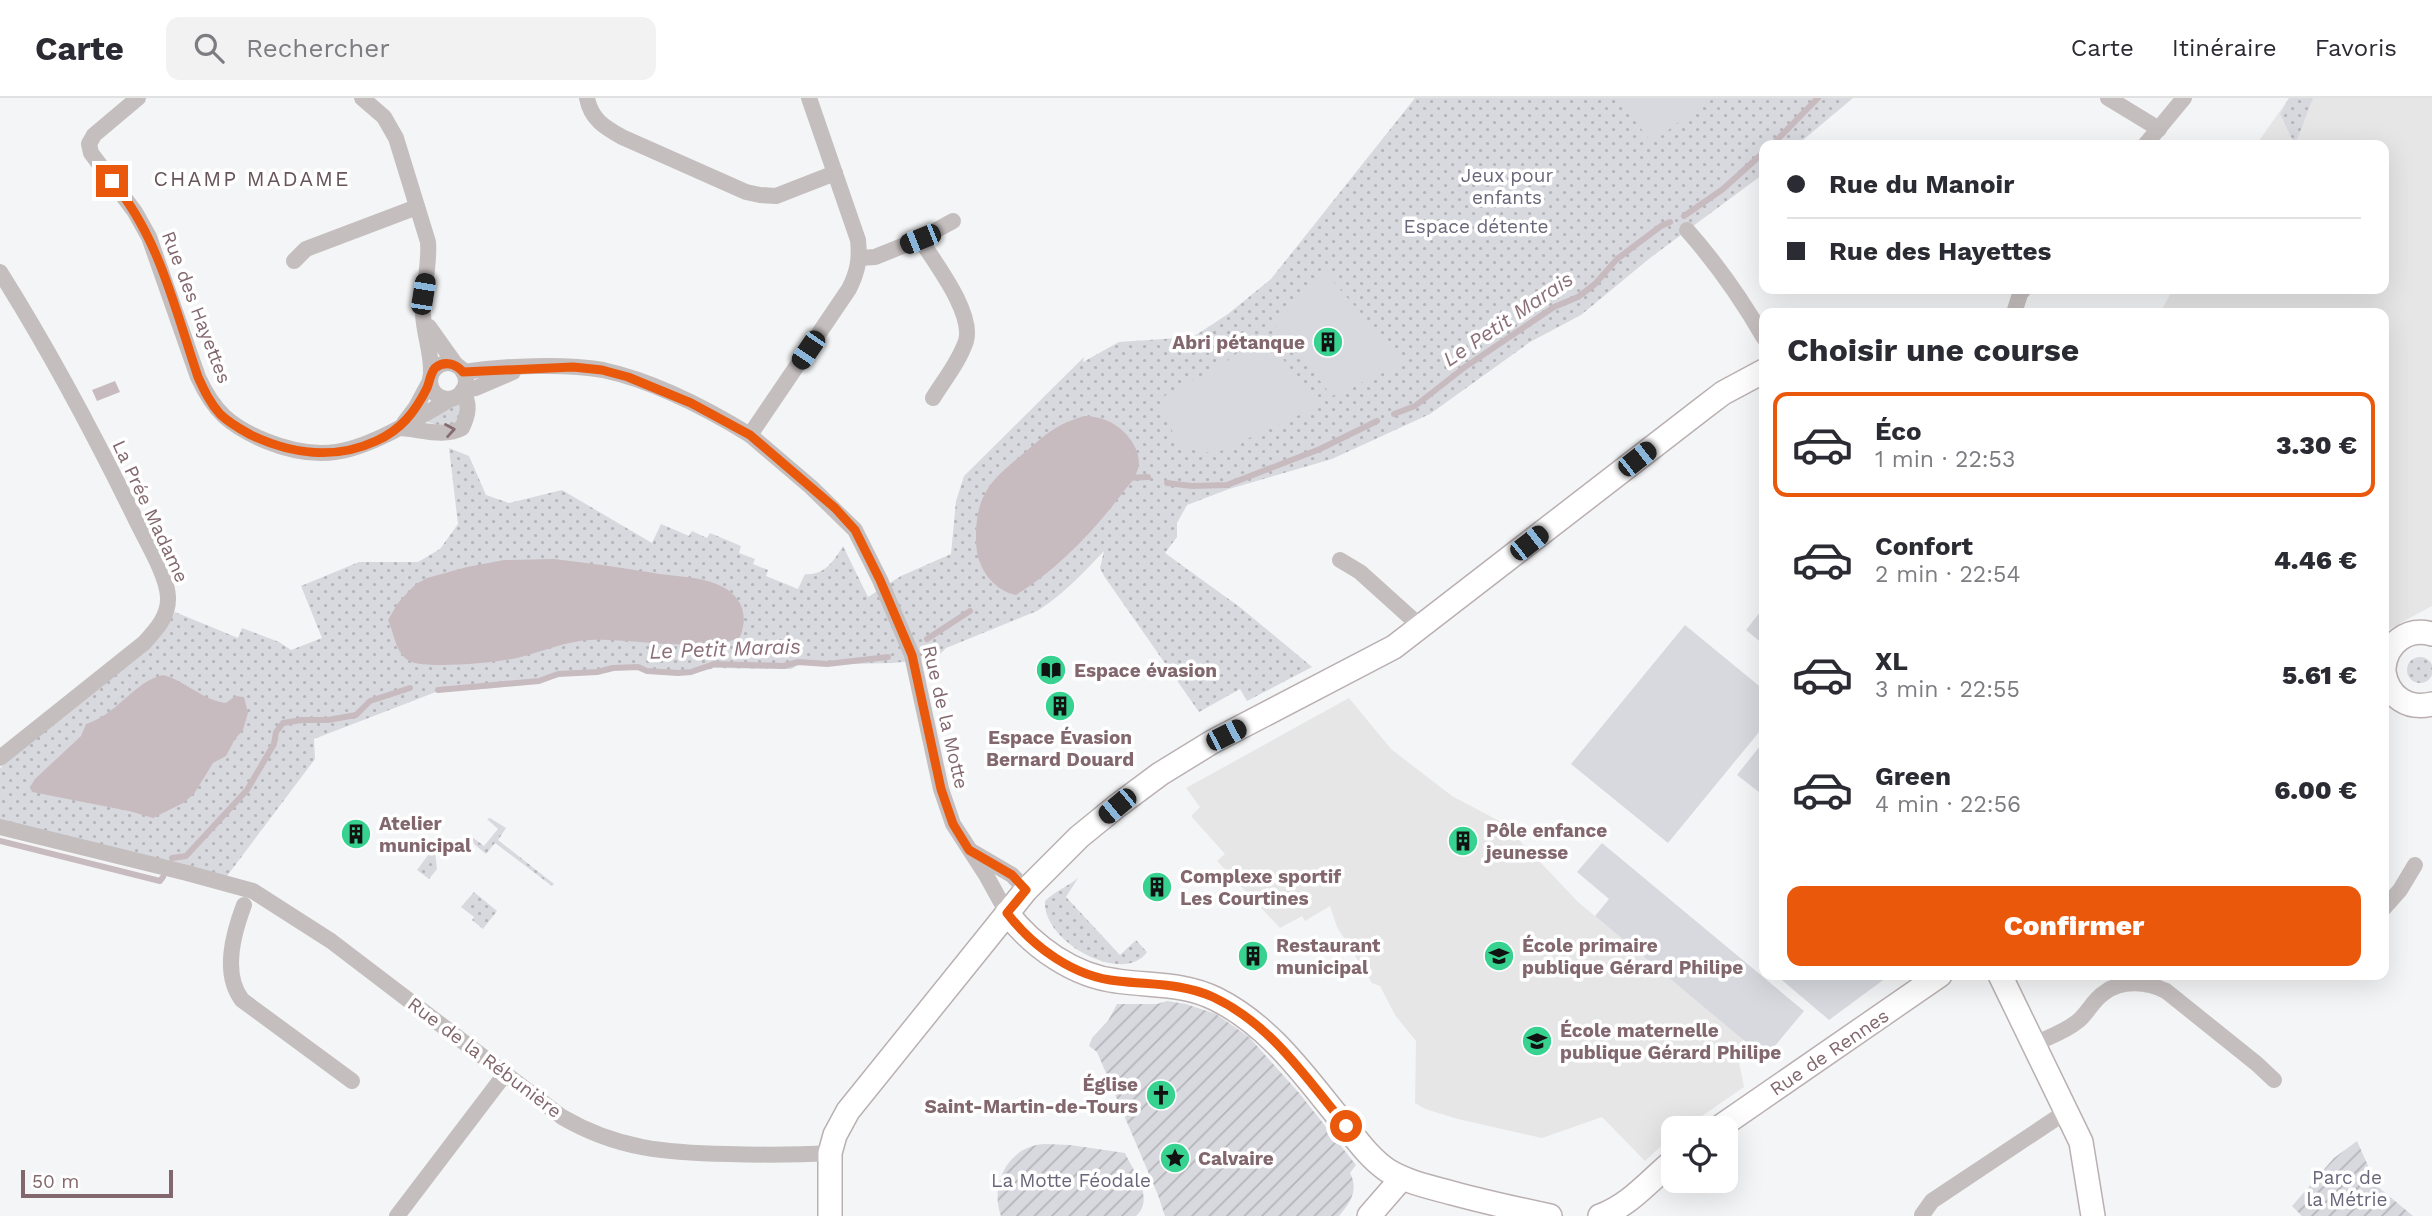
<!DOCTYPE html>
<html lang="fr">
<meta charset="utf-8">
<style>
:root{--surface:#fff;--page:#f2f2f3;--text:#2b2b33;--muted:#7c7c81;--line:#e1e1e2;--accent:#ea580c}
body{margin:0;font-family:"Work Sans",sans-serif;background:var(--page);color:var(--text);height:100vh;display:flex;flex-direction:column;font-size:26px;white-space:nowrap}
*{box-sizing:border-box;margin:0}
p{font-size:23px;color:var(--muted)}
.icon{flex:none;width:38px;height:38px;fill:none;stroke:currentColor;stroke-width:2;stroke-linecap:round;stroke-linejoin:round}
.map{position:relative;flex:1;overflow:hidden}
.sheet{position:absolute;left:1759px;top:210px;width:630px;height:672px;display:flex;flex-direction:column;background:var(--surface);border-radius:14px;box-shadow:0 7px 28px #0002}
.sheet>*{flex:none}
.hud{position:absolute;left:1759px;top:42px;width:630px;height:154px;border-radius:14px;box-shadow:0 7px 28px #0002;display:grid;align-content:center;height:154px;padding:0 28px;background:var(--surface)}
.buttons{position:absolute;left:1661px;top:1018px;display:grid;gap:14px}
.buttons a{display:grid;place-items:center;width:77px;height:77px;border-radius:14px;background:var(--surface);box-shadow:0 7px 28px #0002;font-size:35px}
.scale{position:absolute;left:21px;bottom:18px;width:152px;box-sizing:border-box;padding-left:7px;border:4px solid #82686e;border-top:0;font-size:19px;line-height:24px;white-space:nowrap;color:#82686e;-webkit-text-stroke:5px #fff;paint-order:stroke}
.end{position:absolute;width:32px;height:32px;margin:-16px;border:9px solid #ea580c;background:#fff;box-shadow:0 0 0 4px #fff}
.from{border-radius:50%}
.car{position:absolute;width:21px;height:42px;margin:-21px -10px;border-radius:9px;box-shadow:0 0 5px 2px #0007;background:linear-gradient(#222 24%,#8ab4d8 0 40%,#222 0 76%,#8ab4d8 0 86%,#222 0)}
.hud b{display:flex;align-items:center;gap:24px;height:66px;font-size:26px}
.hud b+b{border-top:2px solid var(--line)}
.hud i{width:18px;height:18px;background:var(--text)}
ul{padding:0;list-style:none}
li{display:flex;align-items:center;gap:21px;height:105px;margin:0 14px 10px;padding:0 14px;border:4px solid transparent;border-radius:14px}
li div{flex:1}
li b{display:block;font-size:26px}
li em{font-style:normal;font-weight:800}
li.current{border-color:var(--accent)}
li>.icon{width:63px;height:63px;stroke-width:1.5}
h2{padding:0 28px;font-size:32px;line-height:84px}
.cta{display:flex;gap:14px;margin-top:auto;padding:14px 28px}
.cta a{flex:1;height:80px;border-radius:14px;background:var(--accent);color:#fff;font-size:28px;font-weight:800;line-height:80px;text-align:center}
header{display:flex;align-items:center;gap:42px;box-sizing:border-box;height:98px;padding:0 35px;background:var(--surface);border-bottom:2px solid var(--line)}
header strong{font-size:33px}
nav{display:flex;gap:38px;margin-inline-start:auto;font-size:24px}
.search{width:490px;height:63px;background:var(--page);display:flex;align-items:center;gap:18px;box-sizing:border-box;padding:0 24px;border-radius:14px;color:var(--muted);font-size:26px}
.map>svg:first-child{display:block}
.built{fill:#e7e6e7}
.grass{fill:url(#grass-dots)}
.garden{fill:url(#garden-furrows)}
.pitch{fill:#d8d9df}
.water{fill:#c8bbbf}
.lines{fill:none;stroke-linecap:round;stroke-linejoin:round}
.stream{stroke:#c8bbbf;stroke-width:6}
.secondary-casing{stroke:#bab0b2;stroke-width:26}
.street{stroke:#c5bebf;stroke-width:16}
.secondary{stroke:#fff;stroke-width:23}
.oneway{stroke:#856c72}
.route{stroke:#ea580c;stroke-width:9}
.labels{text-anchor:middle;stroke-width:7;stroke-linejoin:round;paint-order:stroke}
.park-label{font-size:19px;fill:#696679;stroke:#fff}
.street-label{font-size:19px;fill:#82686e;stroke:#fff}
.poi-label{font-size:19px;font-weight:bold;fill:#82686e;stroke:#fff;text-anchor:start}
.neighbourhood-label{font-size:21px;letter-spacing:2px;fill:#675559;stroke:#fff}
.water-label{font-size:21px;font-style:italic;fill:#8b6f79;stroke:#fff}
</style>
<header>
<strong>Carte</strong>
<div class="search"><svg class="icon" aria-label="search" viewBox="0 0 24 24"><circle cx="10" cy="10" r="6"/><path d="M15 15l6 6"/></svg>Rechercher</div>
<nav><a>Carte</a><a>Itinéraire</a><a>Favoris</a></nav>
</header>
<div class="map">
<svg width="2432" height="1118" viewBox="0 0 2432 1118">
<defs>
<pattern id="grass-dots" width="8" height="8" patternUnits="userSpaceOnUse" patternTransform="scale(1.75)"><rect width="8" height="8" fill="#d8d9df"/><path d="M2 2h.1M6 6h.1" fill="none" stroke="#b5b4b9" stroke-width="1.8" stroke-linecap="round"/></pattern>
<pattern id="garden-furrows" width="10" height="10" patternUnits="userSpaceOnUse" patternTransform="scale(1.75)"><rect width="10" height="10" fill="#d8d9df"/><path d="M-1 1l2-2M0 10L10 0M9 11l2-2" fill="none" stroke="#b5b4b9"/></pattern>
</defs>
<rect width="100%" height="100%" fill="#f4f5f6"/>
<g class="built">
<polygon points="2289,0 2432,0 2432,508 2384,534 2384,215 2160,215 2173,191 2384,191 2384,47 2256,47"/>
<polygon points="1349,600 1391,651 1452,698 1503,725 1578,804 1743,941 1738,959 1744,989 1683,1031 1673,1031 1673,1037 1645,1063 1602,1019 1542,1040 1458,1021 1425,1011 1415,1005 1416,943 1395,917 1380,888 1372,885 1337,829 1330,808 1305,823 1302,818 1280,830 1217,763 1225,756 1191,718 1200,709 1186,690"/>
</g>
<g class="grass">
<path d="M1415 0H1853L1797 47H1764L1762 77 1650 160 1581 217 1530 244 1430 316 1332 361 1229 391 1187 407 1177 425V439L1165 455 1241 510 1312 569 1247 603 1240 591 1199 614 1104 478 1100 470 1104 453C1083 475 1063 497 1037 513L946 550 936 560 893 565 798 567 791 571 714 570 688 577 647 575 637 571 610 572 598 576 563 578 538 585 495 590 436 594 314 641 315 661 224 782 0 725V670L159 540 175 514 238 540 242 530 279 544 291 552 322 540 301 488 359 464H418L440 451 458 426 449 350 469 358 486 397 509 405 562 392 652 445 661 426 689 438 692 433 707 440 710 435 741 448 739 455 755 461 753 466 768 472 766 478 798 491 805 476C824 478 834 463 843 448L868 499 901 478 951 456 956 403 964 378 1084 259 1083 264 1119 244 1193 239 1228 216 1271 181Z"/>
<polygon points="2289,0 2313,0 2295,47 2280,16"/>
<polygon points="461,300 463,316 451,331 427,324"/>
<circle cx="2420" cy="572" r="13"/>
<polygon points="490,720 506,730 498,742 554,786 552,788 495,745 486,756 474,746 472,739 484,748 498,731 487,721"/>
<polygon points="431,753 435,753 437,771 429,781 417,772"/>
<path d="M1078 780 1066 799 1120 857 1136 842 1147 854C1124 888 1042 844 1045 803 1055 793 1067 789 1078 780Z"/>
<polygon points="474,794 497,813 483,831 472,822 474,819 461,809"/>
</g>
<g class="garden">
<path d="M1167 903 1186 906 1216 916 1249 939 1300 996 1356 1067 1350 1075C1359 1092 1350 1105 1339 1118H1165L1158 1097 1097 954 1089 948 1092 940 1108 923 1117 906H1157Z"/>
<polygon points="2357,1043 2377,1088 2413,1118 2302,1118 2292,1108 2334,1060"/>
<path d="M1045 1046 1070 1047 1125 1055C1134 1074 1155 1101 1136 1118H1001C989 1086 1009 1047 1045 1046Z"/>
</g>
<g class="pitch">
<polygon points="1617,0 1709,0 1652,45"/>
<polygon points="1322,171 1405,265 1332,298 1273,224"/>
<polygon points="1263,235 1319,308 1214,356 1178,347 1159,301 1223,266"/>
<polygon points="1764,509 1764,547 1746,532"/>
<polygon points="1685,527 1764,592 1764,628 1668,745 1571,666"/>
<polygon points="1764,643 1764,698 1737,677"/>
<polygon points="1602,745 1804,913 1765,960 1595,818 1609,801 1577,774"/>
<polygon points="1776,877 1890,877 1829,922"/>
</g>
<g class="water">
<polygon points="115,283 120,294 97,303 92,292"/>
<path d="M1084 318C1100 318 1115 324 1126 336 1136 347 1143 362 1136 376 1134 382 1128 388 1124 393 1095 432 1058 471 1016 497 1001 494 987 482 981 467 976 456 976 446 976 435 977 393 995 379 1024 355 1047 336 1054 327 1084 318Z"/>
<path d="M554 461C589 465 625 470 660 476 682 479 709 479 728 492 745 505 747 521 740 539 711 556 628 540 591 542 565 543 542 554 517 560 494 565 438 570 415 565 396 561 395 537 388 522L398 505 408 494 416 486 427 480 467 469 504 462Z"/>
<path d="M163 577C186 583 202 602 226 605L235 598 244 599 248 615 243 632 235 641 226 658 213 665 194 696 183 705 153 720 129 713 32 694 30 689 35 681 81 638 86 626C117 617 133 584 163 577Z"/>
</g>
<g class="lines">
<g class="stream">
<polyline points="1772,47 1818,0"/>
<polyline points="1684,118 1723,91 1764,54"/>
<polyline points="1394,316 1415,308 1465,269 1554,209 1578,199 1595,186 1617,161 1661,128 1670,124"/>
<polyline points="1126,380 1148,379"/>
<polyline points="1167,385 1192,388 1227,387 1320,351 1377,323"/>
<polyline points="927,541 970,513"/>
<polyline points="438,592 539,583 558,576 597,574 613,570 638,569 647,573 678,575 691,574 714,566 784,568 798,564 827,566 888,559"/>
<polyline points="0,743 160,783 163,779"/>
<polyline points="172,760 186,758 247,692 274,646 276,634 283,625 302,622 328,622 356,617 370,603 410,590"/>
</g>
<g class="secondary-casing">
<g id="secondary">
<path d="M2384 570C2386 546 2407 529 2432 536"/>
<path d="M2384 574C2388 599 2408 612 2432 606"/>
<path d="M1007 815C1033 849 1074 878 1117 883 1151 888 1184 885 1216 901 1270 928 1303 976 1340 1021 1355 1039 1368 1059 1387 1072 1406 1084 1430 1089 1452 1095 1485 1104 1517 1111 1550 1118"/>
<polyline points="2000,877 2081,1044 2093,1118"/>
<polyline points="1717,1031 1940,877"/>
<polyline points="830,1118 830,1055 835,1037 848,1013 1026,792 1079,739 1117,708 1160,676 1212,644 1394,549 1702,311 1723,295 1764,273"/>
<polyline points="1369,1118 1402,1080"/>
<path d="M1600 1118C1630 1107 1649 1083 1673 1063"/>
</g>
</g>
<g class="street">
<path d="M138 0 94 37 89 46 91 55 135 114 149 139 198 279C214 314 230 328 266 343 320 365 354 355 403 328 419 319 435 311 450 301"/>
<path d="M362 0 384 19 396 40 428 144C430 169 422 192 423 216 424 237 432 255 431 276"/>
<path d="M587 0C591 21 604 29 622 39L746 94 760 97 776 98 835 75"/>
<path d="M809 0 858 142C860 161 858 173 849 191L750 337 811 389 855 432 880 482 912 557 941 691 953 726 986 777 1007 815"/>
<polyline points="2108,0 2159,31"/>
<polyline points="2145,47 2184,0"/>
<path d="M1687 132C1717 166 1741 200 1764 240"/>
<polyline points="920,141 953,123"/>
<path d="M860 160 875 159 920 141C935 165 974 215 966 243 959 264 944 282 933 300"/>
<polyline points="294,163 306,151 417,109"/>
<path d="M0 174C51 255 96 340 138 426 148 446 167 478 168 499 169 518 156 532 144 545L0 660"/>
<polyline points="2014,215 2020,196 2024,191"/>
<polyline points="429,229 456,267"/>
<circle cx="448" cy="283" r="18"/>
<path d="M463 274C503 268 563 265 603 272 654 283 706 310 750 337"/>
<polyline points="463,292 476,290 513,274"/>
<polyline points="404,325 416,309 430,283"/>
<path d="M400 330C420 331 444 340 462 330 468 317 471 305 462 294"/>
<polyline points="1340,462 1360,474 1421,529"/>
<path d="M0 729 187 775 253 793 331 843 562 1019C617 1051 666 1055 728 1056 762 1057 796 1057 830 1055"/>
<polyline points="971,753 1012,777 1026,792"/>
<path d="M244 807C233 836 222 876 242 902L352 983"/>
<polyline points="2384,810 2400,792 2415,767"/>
<path d="M2034 946C2049 939 2065 934 2078 923 2088 915 2093 902 2104 895 2122 881 2148 884 2166 893L2257 966 2274 982"/>
<polyline points="1922,1117 1932,1103 2067,1013"/>
<polyline points="397,1118 505,976"/>
</g>
<use href="#secondary" class="secondary"/>
</g>
<defs><path id="oneway-chevron" d="M-2-3.5L2.5 0L-2 3.5" fill="none" stroke-width="1.6" stroke-linecap="round" stroke-linejoin="round" transform="scale(1.75)"/></defs>
<use class="oneway" href="#oneway-chevron" transform="translate(450 332) rotate(-10)"/>
<g class="lines">
<path class="route" d="M112 83C159 139 175 211 198 279 204 292 210 305 220 316 229 325 240 331 251 337 291 356 335 362 376 343 401 332 415 314 427 290 430 283 430 276 435 270 445 262 456 266 463 274L573 269 602 272 628 279 691 305 750 337 835 410 855 432 880 482 912 557 941 691 953 726 969 752 1012 777 1026 792 1007 815C1033 849 1074 879 1118 883 1151 887 1182 885 1213 899 1271 926 1306 980 1346 1028"/>
</g>
<defs>
<g id="building-disc" transform="scale(1.575)"><circle r="9.5" fill="#38d290" stroke="#fff"/><path d="M-4-6H4V6H1V3H-1V6H-4ZM-2.5-4.3h1.7v1.8h-1.7ZM.8-4.3h1.7v1.8H.8ZM-2.5-1h1.7V.8h-1.7ZM.8-1h1.7V.8H.8Z" fill="#111"/></g>
<g id="library-disc" transform="scale(1.575)"><circle r="9.5" fill="#38d290" stroke="#fff"/><path d="M-6-4Q-3-5.5-.7-3.5V5Q-3 3-6 4ZM6-4Q3-5.5 .7-3.5V5Q3 3 6 4Z" fill="#111"/></g>
<g id="school-disc" transform="scale(1.575)"><circle r="9.5" fill="#38d290" stroke="#fff"/><path d="M0-5L7-2L0 1L-7-2ZM-4 1L0 2.5L4 1V4Q0 6-4 4Z" fill="#111"/></g>
<g id="church-disc" transform="scale(1.575)"><circle r="9.5" fill="#38d290" stroke="#fff"/><path d="M-1.2-6h2.4v3.5h3.3v2.4h-3.3V6h-2.4V-.1h-3.3v-2.4h3.3Z" fill="#111"/></g>
<g id="sight-disc" transform="scale(1.575)"><circle r="9.5" fill="#38d290" stroke="#fff"/><path d="M0-6L1.8-2.2L6-1.7L2.9 1.2L3.7 5.4L0 3.3L-3.7 5.4L-2.9 1.2L-6-1.7L-1.8-2.2Z" fill="#111"/></g>
</defs>
<g fill-rule="evenodd">
<use href="#building-disc" x="1328" y="244"/>
<use href="#library-disc" x="1051" y="572"/>
<use href="#building-disc" x="1060" y="608"/>
<use href="#building-disc" x="356" y="736"/>
<use href="#building-disc" x="1463" y="743"/>
<use href="#building-disc" x="1157" y="789"/>
<use href="#building-disc" x="1253" y="858"/>
<use href="#school-disc" x="1499" y="858"/>
<use href="#school-disc" x="1537" y="943"/>
<use href="#church-disc" x="1161" y="997"/>
<use href="#sight-disc" x="1175" y="1060"/>
</g>
<g class="labels">
<g class="park-label">
<text x="1507" y="84">Jeux pour<tspan x="1507" dy="22">enfants</tspan></text>
<text x="1476" y="135">Espace détente</text>
<text x="2347" y="1086">Parc de<tspan x="2347" dy="22">la Métrie</tspan></text>
<text x="1071" y="1089">La Motte Féodale</text>
</g>
<g class="street-label">
<text transform="translate(197 209) rotate(69)" y="7">Rue des Hayettes</text>
<text transform="translate(151 413) rotate(65)" y="7">La Prée Madame</text>
<text transform="translate(946 619) rotate(77)" y="7">Rue de la Motte</text>
<text transform="translate(1829 954) rotate(-34)" y="7">Rue de Rennes</text>
<text transform="translate(485 959) rotate(37)" y="7">Rue de la Rébunière</text>
</g>
<g class="poi-label">
<text x="1305" y="251" text-anchor="end">Abri pétanque</text>
<text x="1074" y="579">Espace évasion</text>
<text x="1060" y="646" text-anchor="middle">Espace Évasion<tspan x="1060" dy="22">Bernard Douard</tspan></text>
<text x="379" y="732">Atelier<tspan x="379" dy="22">municipal</tspan></text>
<text x="1486" y="739">Pôle enfance<tspan x="1486" dy="22">jeunesse</tspan></text>
<text x="1180" y="785">Complexe sportif<tspan x="1180" dy="22">Les Courtines</tspan></text>
<text x="1276" y="854">Restaurant<tspan x="1276" dy="22">municipal</tspan></text>
<text x="1522" y="854">École primaire<tspan x="1522" dy="22">publique Gérard Philipe</tspan></text>
<text x="1560" y="939">École maternelle<tspan x="1560" dy="22">publique Gérard Philipe</tspan></text>
<text x="1138" y="993" text-anchor="end">Église<tspan x="1138" dy="22">Saint-Martin-de-Tours</tspan></text>
<text x="1198" y="1067">Calvaire</text>
</g>
<g class="neighbourhood-label">
<text x="252" y="88">CHAMP MADAME</text>
</g>
<g class="water-label">
<text transform="translate(1508 221) rotate(-34)" y="7">Le Petit Marais</text>
<text transform="translate(725 551) rotate(-2)" y="7">Le Petit Marais</text>
</g>
</g>
</svg>
<div class="buttons">
<a><svg class="icon" aria-label="locate" viewBox="0 0 24 24"><circle cx="12" cy="12" r="6"/><path d="M12 2v4M12 18v4M2 12h4M18 12h4"/></svg></a>
</div>
<div class="scale">50 m</div>
<i class="end from" style="left:1346px;top:1028px"></i>
<i class="end" style="left:112px;top:83px"></i>
<i class="car" style="left:920px;top:141px;rotate:248deg"></i>
<i class="car" style="left:423px;top:196px;rotate:9deg"></i>
<i class="car" style="left:808px;top:252px;rotate:214deg"></i>
<i class="car" style="left:1637px;top:361px;rotate:52deg"></i>
<i class="car" style="left:1529px;top:445px;rotate:52deg"></i>
<i class="car" style="left:1226px;top:637px;rotate:63deg"></i>
<i class="car" style="left:1117px;top:708px;rotate:230deg"></i>
<div class="hud">
<b><i class="from"></i>Rue du Manoir</b>
<b><i></i>Rue des Hayettes</b>
</div>
<section class="sheet">
<h2>Choisir une course</h2>
<ul>
<li class="current"><svg class="icon" aria-label="car" viewBox="0 0 24 24"><path d="M5 17H2v-5l4-1 3-4h7l3 4 3 1v5h-3M9 17h6M6 11h13"/><circle cx="7" cy="17" r="2"/><circle cx="17" cy="17" r="2"/></svg><div><b>Éco</b><p>1 min · 22:53</p></div><em>3.30 €</em></li>
<li><svg class="icon" aria-label="car" viewBox="0 0 24 24"><path d="M5 17H2v-5l4-1 3-4h7l3 4 3 1v5h-3M9 17h6M6 11h13"/><circle cx="7" cy="17" r="2"/><circle cx="17" cy="17" r="2"/></svg><div><b>Confort</b><p>2 min · 22:54</p></div><em>4.46 €</em></li>
<li><svg class="icon" aria-label="car" viewBox="0 0 24 24"><path d="M5 17H2v-5l4-1 3-4h7l3 4 3 1v5h-3M9 17h6M6 11h13"/><circle cx="7" cy="17" r="2"/><circle cx="17" cy="17" r="2"/></svg><div><b>XL</b><p>3 min · 22:55</p></div><em>5.61 €</em></li>
<li><svg class="icon" aria-label="car" viewBox="0 0 24 24"><path d="M5 17H2v-5l4-1 3-4h7l3 4 3 1v5h-3M9 17h6M6 11h13"/><circle cx="7" cy="17" r="2"/><circle cx="17" cy="17" r="2"/></svg><div><b>Green</b><p>4 min · 22:56</p></div><em>6.00 €</em></li>
</ul>
<div class="cta"><a>Confirmer</a></div>
</section>
</div>
